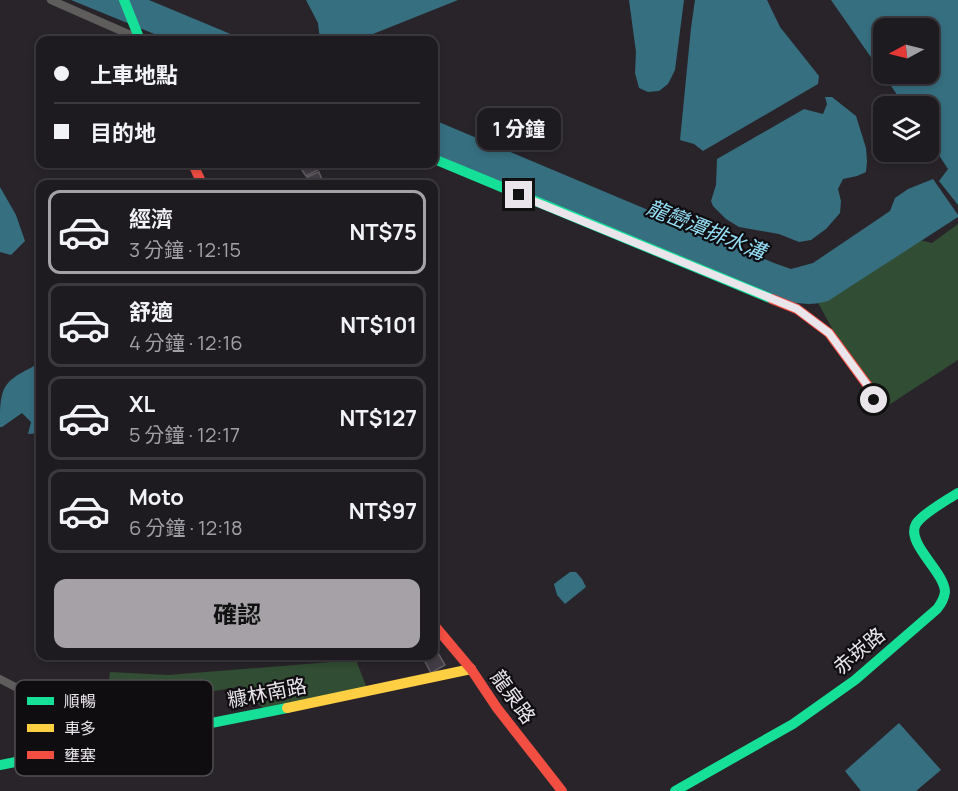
<!DOCTYPE html>
<html lang="zh-TW">
<meta charset="utf-8">
<style>
:root{--surface:#1e1b20;--page:#2b282d;--text:#f1f3f6;--muted:#a1a1a5;--line:#3c393e;--accent:#a5a1a7}
body{margin:0;font-family:Manrope,"Noto Sans TC",sans-serif;background:var(--page);color:var(--text);height:100vh;display:flex;flex-direction:column;font-size:22px;white-space:nowrap}
*{box-sizing:border-box;margin:0}
p{font-size:20px;color:var(--muted)}
.icon{flex:none;width:33px;height:33px;fill:none;stroke:currentColor;stroke-width:2;stroke-linecap:round;stroke-linejoin:round}
.map{position:relative;flex:1;overflow:hidden}
.drawer{position:absolute;left:36px;top:180px;width:402px;height:480px;display:flex;flex-direction:column;background:var(--surface);border-radius:12px;box-shadow:0 3px 9px #0003,0 0 0 2px var(--line)}
.drawer>*{flex:none}
.hud{position:absolute;left:36px;top:36px;width:402px;height:132px;border-radius:12px;box-shadow:0 3px 9px #0003,0 0 0 2px var(--line);display:grid;align-content:center;height:132px;padding:0 18px;background:var(--surface)}
.needle{width:39px;rotate:263deg}
.fabs{position:absolute;left:873px;top:18px;display:grid;gap:12px}
.fabs a{display:grid;place-items:center;width:66px;height:66px;border-radius:12px;background:var(--surface);box-shadow:0 3px 9px #0003,0 0 0 2px var(--line);font-size:30px}
.end{position:absolute;width:27px;height:27px;margin:-14px;border:8px solid #e9e5eb;background:#111;box-shadow:0 0 0 3px #111}
.from{border-radius:50%}
.bubble{position:absolute;height:42px;border-radius:12px;background:var(--surface);box-shadow:0 3px 9px #0003,0 0 0 2px var(--line);font-size:20px;font-weight:700;line-height:42px;text-align:center}
.hud b{display:flex;align-items:center;gap:21px;height:57px;font-size:22px}
.hud b+b{border-top:2px solid var(--line)}
.hud i{width:15px;height:15px;background:var(--text)}
ul{padding:10px 0 0;list-style:none}
li{display:flex;align-items:center;gap:18px;height:84px;margin:0 12px 9px;padding:0 6px;border:3px solid var(--line);border-radius:12px}
li div{flex:1}
li b{display:block;font-size:22px}
li em{font-style:normal;font-weight:700}
li.current{border-color:var(--accent)}
li>.icon{width:54px;height:54px;stroke-width:1.5}
.button{display:flex;gap:12px;margin-top:auto;padding:12px 18px}
.button a{flex:1;height:69px;border-radius:12px;background:var(--accent);color:#111;font-size:24px;font-weight:700;line-height:69px;text-align:center}
.map>svg:first-child{display:block}
.green{fill:#314d33}
.water{fill:#366f80;fill-rule:evenodd}
.building{fill:#423c46;stroke:#615d62;stroke-width:1.5}
.lines{fill:none;stroke-linecap:round;stroke-linejoin:round}
.street{stroke:#5e5d5c;stroke-width:8}
.fast{stroke:#16e098;stroke-width:10}
.slow{stroke:#ffcf43;stroke-width:10}
.jam{stroke:#f24e42;stroke-width:10}
.route{stroke:#e9e5eb;stroke-width:8}
.labels{text-anchor:middle;stroke-width:4.5;stroke-linejoin:round;paint-order:stroke}
.street-label{font-size:20px;fill:#e9e5eb;stroke:#100d11}
.water-label{font-size:21px;font-style:italic;fill:#95e0f7;stroke:#100d11}
.key{fill:#100d11;stroke:#514e52;stroke-width:1.5}
.key-label{font-size:16px;fill:#e9e5eb}
</style>
<div class="map">
<svg width="958" height="791" viewBox="0 0 958 791">
<rect width="100%" height="100%" fill="#28242a"/>
<g class="green">
<polygon points="958,224 958,360 878,412 817,301 915,239 932,243"/>
<polygon points="356,660 368,691 266,712 243,686 157,701 166,732 100,746 110,672 168,675"/>
</g>
<g class="water">
<polygon points="71,0 149,0 245,40 169,40"/>
<polygon points="306,0 458,0 358,40 320,40 318,23"/>
<polygon points="629,0 684,0 675,70 668,84 659,91 648,92 639,88 635,73 636,52"/>
<polygon points="695,0 767,0 780,27 819,76 818,84 703,151 694,144 680,140 691,28"/>
<path d="M831 0H958V205L939 181 948 169 929 140 928 106H905ZM884 28H928V74H884Z"/>
<polygon points="825,97 832,97 856,116 866,148 867,161 866,172 857,176 843,179 838,189 841,201 840,213 826,229 811,240 799,242 779,234 739,227 726,219 713,206 711,201 716,185 717,159 804,109 823,114 827,104"/>
<path d="M434 120 774 263 791 269 813 263 890 211 895 198 908 189 933 179 958 215V217L828 301C802 309 779 299 754 291L434 154Z"/>
<polygon points="0,187 16,215 25,241 11,255 0,252"/>
<path d="M40 363V433L28 434 31 422 22 413 2 427H0C0 383 3 382 40 363Z"/>
<polygon points="570,572 576,572 582,579 586,587 565,604 557,595 554,584"/>
<polygon points="899,723 941,770 916,791 861,791 845,771"/>
</g>
<g class="building">
<polygon points="314,164 318,170 306,176 302,170"/>
<polygon points="319,172 322,180 310,184 307,177"/>
<polygon points="434,646 445,665 431,673 422,656 434,656"/>
</g>
<g class="lines">
<g class="street">
<polyline points="51,0 142,40"/>
<polyline points="0,679 25,692 39,713 40,733 37,757"/>
</g>
<g class="fast">
<polyline points="124,0 140,40"/>
<polyline points="434,159 772,299"/>
<polyline points="0,765 287,708"/>
<path d="M675 791 793 724 855 680 937 609C941 604 944 599 945 592 945 572 905 543 916 524 922 514 948 499 958 493"/>
</g>
<polyline class="slow" points="287,708 471,669"/>
<g class="jam">
<polyline points="193,164 202,184"/>
<polyline points="772,299 797,309 829,333 868,386 874,400"/>
<polyline points="434,625 471,669 497,708 562,791"/>
</g>
</g>
<g class="lines">
<polyline class="route" points="519,195 797,309 829,333 868,386 874,400"/>
</g>
<g class="labels">
<g class="street-label">
<text transform="translate(859 651) rotate(-40)" y="7">赤崁路</text>
<text transform="translate(267 693) rotate(-11)" y="7">糠林南路</text>
<text transform="translate(513 697) rotate(54)" y="7">龍泉路</text>
</g>
<g class="water-label">
<text transform="translate(706 230) rotate(22)" y="7">龍巒潭排水溝</text>
</g>
</g>
<rect x="15" y="680" width="198" height="96" rx="9" class="key"/>
<rect x="27" y="697" width="27" height="8" fill="#16e098"/>
<rect x="27" y="724" width="27" height="8" fill="#ffcf43"/>
<rect x="27" y="751" width="27" height="8" fill="#f24e42"/>
<g class="key-label">
<text x="64" y="707">順暢</text>
<text x="64" y="734">車多</text>
<text x="64" y="761">壅塞</text>
</g>
</svg>
<div class="fabs">
<a><svg class="needle" viewBox="-14 -14 28 28"><path d="M0-13l5 13h-10z" fill="#e53935"/><path d="M0 13l5-13h-10z" fill="#a1a1a5"/></svg></a>
<a><svg class="icon" aria-label="layers" viewBox="0 0 24 24"><path d="M12 4l9 5-9 5-9-5zM3 14l9 5 9-5"/></svg></a>
</div>
<i class="end from" style="left:874px;top:400px"></i>
<i class="end" style="left:519px;top:195px"></i>
<div class="bubble" style="left:477px;top:108px;width:84px">1 分鐘</div>
<div class="hud">
<b><i class="from"></i>上車地點</b>
<b><i></i>目的地</b>
</div>
<section class="drawer">
<ul>
<li class="current"><svg class="icon" aria-label="car" viewBox="0 0 24 24"><path d="M5 17H2v-5l4-1 3-4h7l3 4 3 1v5h-3M9 17h6M6 11h13"/><circle cx="7" cy="17" r="2"/><circle cx="17" cy="17" r="2"/></svg><div><b>經濟</b><p>3 分鐘 · 12:15</p></div><em>NT$75</em></li>
<li><svg class="icon" aria-label="car" viewBox="0 0 24 24"><path d="M5 17H2v-5l4-1 3-4h7l3 4 3 1v5h-3M9 17h6M6 11h13"/><circle cx="7" cy="17" r="2"/><circle cx="17" cy="17" r="2"/></svg><div><b>舒適</b><p>4 分鐘 · 12:16</p></div><em>NT$101</em></li>
<li><svg class="icon" aria-label="car" viewBox="0 0 24 24"><path d="M5 17H2v-5l4-1 3-4h7l3 4 3 1v5h-3M9 17h6M6 11h13"/><circle cx="7" cy="17" r="2"/><circle cx="17" cy="17" r="2"/></svg><div><b>XL</b><p>5 分鐘 · 12:17</p></div><em>NT$127</em></li>
<li><svg class="icon" aria-label="car" viewBox="0 0 24 24"><path d="M5 17H2v-5l4-1 3-4h7l3 4 3 1v5h-3M9 17h6M6 11h13"/><circle cx="7" cy="17" r="2"/><circle cx="17" cy="17" r="2"/></svg><div><b>Moto</b><p>6 分鐘 · 12:18</p></div><em>NT$97</em></li>
</ul>
<div class="button"><a>確認</a></div>
</section>
</div>
